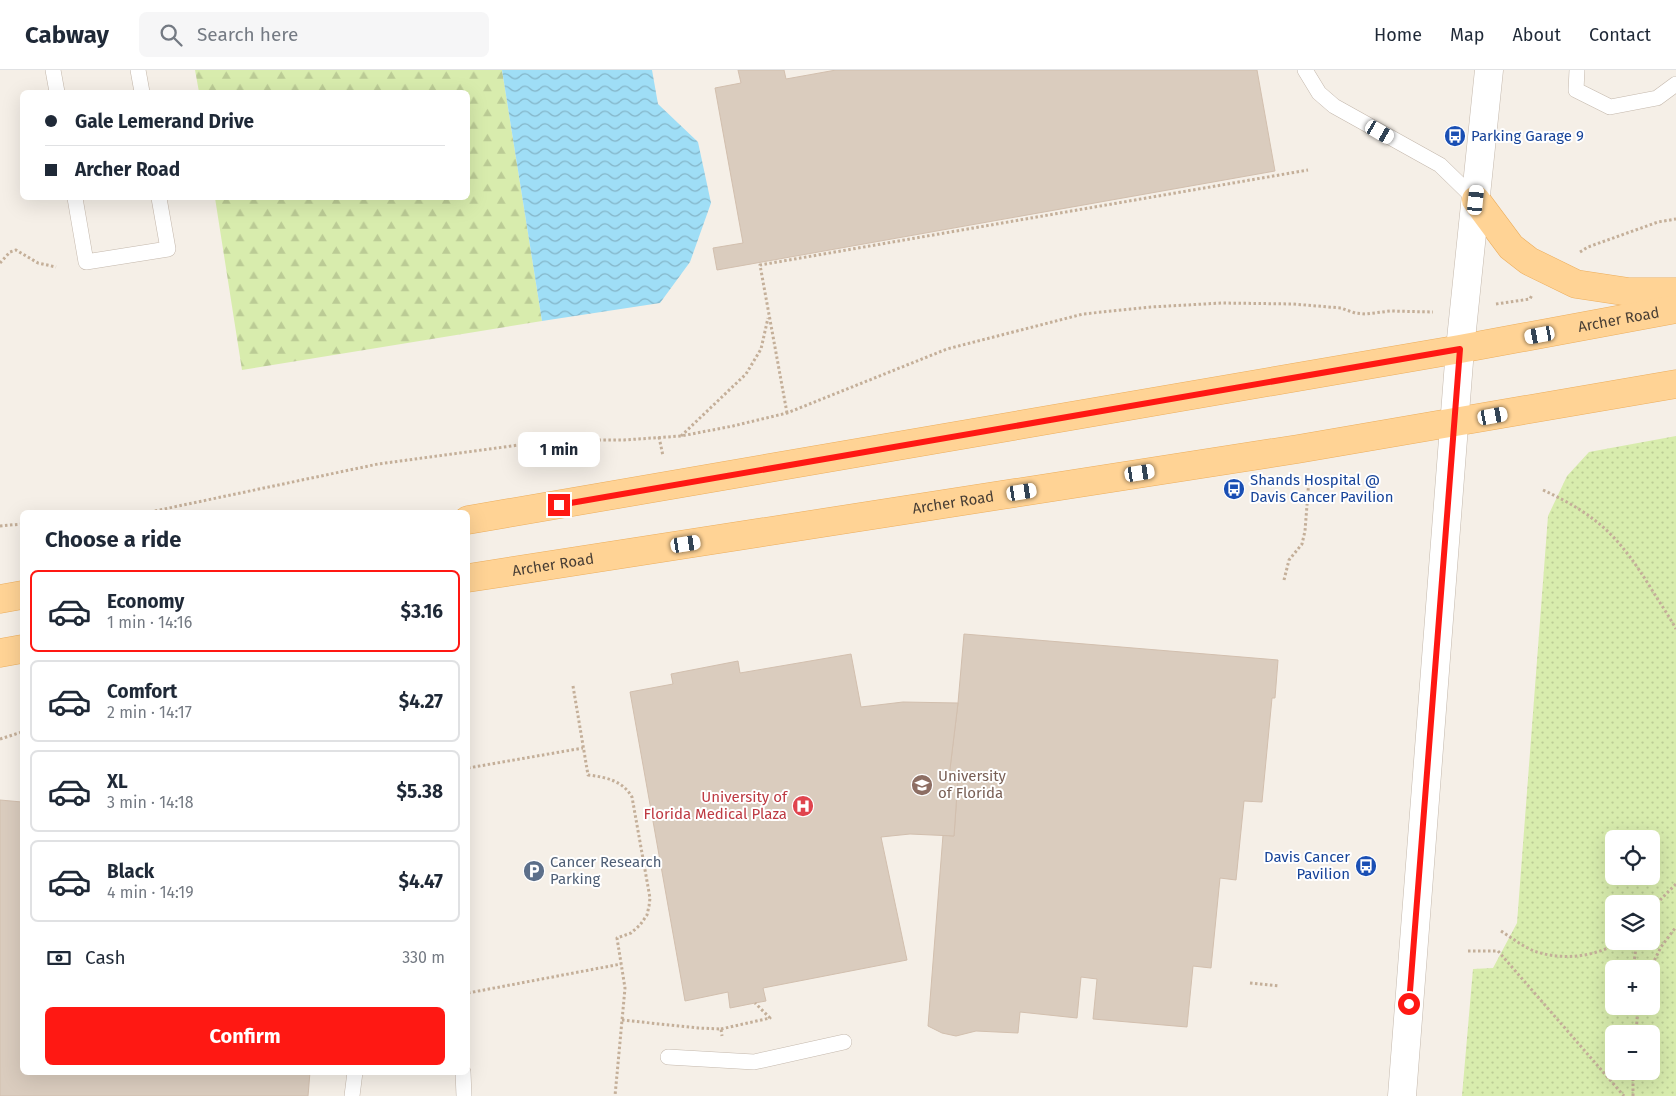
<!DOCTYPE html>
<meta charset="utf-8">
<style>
:root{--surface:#fff;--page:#f6f6f7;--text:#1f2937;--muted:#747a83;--line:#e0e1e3;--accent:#ff1813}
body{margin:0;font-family:"Fira Sans",sans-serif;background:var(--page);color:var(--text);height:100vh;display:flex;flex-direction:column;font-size:19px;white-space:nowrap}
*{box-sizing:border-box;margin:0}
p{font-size:16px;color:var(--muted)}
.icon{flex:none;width:28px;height:28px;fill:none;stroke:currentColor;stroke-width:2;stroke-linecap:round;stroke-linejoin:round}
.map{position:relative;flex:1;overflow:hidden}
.drawer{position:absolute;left:20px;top:440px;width:450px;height:565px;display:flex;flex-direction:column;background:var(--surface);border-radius:8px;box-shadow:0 5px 20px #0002}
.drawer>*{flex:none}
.banner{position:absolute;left:20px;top:20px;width:450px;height:110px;border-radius:8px;box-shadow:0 5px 20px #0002;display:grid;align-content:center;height:110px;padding:0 25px;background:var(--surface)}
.controls{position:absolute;left:1605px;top:760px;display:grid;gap:10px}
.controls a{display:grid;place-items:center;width:55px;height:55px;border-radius:8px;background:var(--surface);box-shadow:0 5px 20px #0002;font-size:25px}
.end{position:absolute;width:22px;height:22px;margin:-11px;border:6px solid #ff1813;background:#fff;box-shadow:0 0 0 2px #fff}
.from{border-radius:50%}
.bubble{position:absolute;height:35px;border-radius:8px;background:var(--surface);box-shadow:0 5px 20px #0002;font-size:16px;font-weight:700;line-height:35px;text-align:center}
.car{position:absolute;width:15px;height:30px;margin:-15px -8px;border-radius:6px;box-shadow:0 0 4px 1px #0007;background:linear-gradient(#fff 24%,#345 0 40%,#fff 0 76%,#345 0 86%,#fff 0)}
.banner b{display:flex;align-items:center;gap:18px;height:48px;font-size:19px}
.banner b+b{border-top:1px solid var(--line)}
.banner i{width:12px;height:12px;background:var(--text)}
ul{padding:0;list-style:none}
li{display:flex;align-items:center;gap:15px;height:82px;margin:0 10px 8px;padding:0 15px;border:2px solid var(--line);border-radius:8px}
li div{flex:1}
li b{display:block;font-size:19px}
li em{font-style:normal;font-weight:700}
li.on{border-color:var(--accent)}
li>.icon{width:45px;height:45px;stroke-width:1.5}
h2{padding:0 25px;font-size:22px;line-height:60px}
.pay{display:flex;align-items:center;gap:12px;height:55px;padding:0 25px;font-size:19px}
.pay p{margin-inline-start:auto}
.primary-button{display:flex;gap:10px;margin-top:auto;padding:10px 25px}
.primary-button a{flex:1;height:58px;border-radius:8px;background:var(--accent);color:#fff;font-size:20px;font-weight:700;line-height:58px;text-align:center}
header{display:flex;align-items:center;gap:30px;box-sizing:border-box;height:70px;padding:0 25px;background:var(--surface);border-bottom:1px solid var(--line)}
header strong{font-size:24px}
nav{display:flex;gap:28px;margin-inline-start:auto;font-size:18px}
.search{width:350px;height:45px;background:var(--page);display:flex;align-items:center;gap:12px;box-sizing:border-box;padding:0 18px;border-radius:8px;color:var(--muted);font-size:19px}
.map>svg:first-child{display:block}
.green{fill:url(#green-dots);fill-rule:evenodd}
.forest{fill:url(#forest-firs)}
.water{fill:url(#water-waves)}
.building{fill:#daccbe;stroke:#d2bfae}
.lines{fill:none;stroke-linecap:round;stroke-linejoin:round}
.lane-casing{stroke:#c4b8ac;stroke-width:16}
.street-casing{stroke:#c4b8ac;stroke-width:29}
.primary-casing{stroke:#ecae5d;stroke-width:29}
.path{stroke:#c4af99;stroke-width:3;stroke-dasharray:2.5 2.5;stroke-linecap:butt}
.lane{stroke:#fff;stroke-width:15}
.street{stroke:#fff;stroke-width:28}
.primary{stroke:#ffd395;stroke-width:28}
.route{stroke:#ff1813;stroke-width:6}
.labels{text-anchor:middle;stroke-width:4;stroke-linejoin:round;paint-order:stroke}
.transit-label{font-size:15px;fill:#164399;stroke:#fff;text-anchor:start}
.street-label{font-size:15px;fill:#483e35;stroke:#fff}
.education-label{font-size:15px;fill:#785e54;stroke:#fff;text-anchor:start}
.health-label{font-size:15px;fill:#be3a42;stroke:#fff;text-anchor:end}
.service-label{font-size:15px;fill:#4e5e75;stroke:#fff;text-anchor:start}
</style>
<header>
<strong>Cabway</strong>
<div class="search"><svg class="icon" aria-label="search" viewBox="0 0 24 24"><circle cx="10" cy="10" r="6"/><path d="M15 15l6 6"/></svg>Search here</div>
<nav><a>Home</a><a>Map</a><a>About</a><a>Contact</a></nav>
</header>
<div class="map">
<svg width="1676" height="1026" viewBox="0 0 1676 1026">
<defs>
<pattern id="green-dots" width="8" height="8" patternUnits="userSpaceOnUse" patternTransform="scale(1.25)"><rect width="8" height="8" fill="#d8ecad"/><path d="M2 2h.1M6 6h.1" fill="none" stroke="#bbcb95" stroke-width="1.8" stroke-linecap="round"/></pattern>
<pattern id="forest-firs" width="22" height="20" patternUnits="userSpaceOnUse" patternTransform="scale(1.25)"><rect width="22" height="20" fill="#d8ecad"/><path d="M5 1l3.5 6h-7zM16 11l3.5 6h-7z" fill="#bbcb95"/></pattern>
<pattern id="water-waves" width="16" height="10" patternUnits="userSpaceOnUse" patternTransform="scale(1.25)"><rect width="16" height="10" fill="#9fdef6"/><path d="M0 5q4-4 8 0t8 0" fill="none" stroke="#84b5c8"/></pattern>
</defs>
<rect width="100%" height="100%" fill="#f5efe7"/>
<path class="green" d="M1676 366V1026H1462L1473 899 1493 898 1517 853 1548 446 1567 406 1589 382ZM1614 769H1651V806H1614ZM1614 834H1651V871H1614ZM1614 899H1651V936H1614ZM1614 964H1651V1001H1614Z"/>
<polygon class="forest" points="195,0 502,0 542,251 242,300 215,128 468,128 468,22 199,22"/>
<polygon class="water" points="502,0 652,0 658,34 698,72 711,133 690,192 660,233 542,251"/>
<g class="building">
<polygon points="738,0 784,0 786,9 836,0 1257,0 1275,101 717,200 713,178 743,173 715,18 741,13"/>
<polygon points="964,564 1278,590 1275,628 1272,628 1262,732 1244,731 1236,810 1220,808 1211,898 1193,896 1187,957 1093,949 1097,909 1081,907 1077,948 1020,942 1018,963 976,961 956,966 942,963 928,956 943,765 954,766 958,708 949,707 958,633"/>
<polygon points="851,584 861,637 903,632 958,633 949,707 958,708 954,766 910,764 881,767 907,890 763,918 766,931 755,933 730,938 728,922 685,931 630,622 673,614 671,604 738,591 740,603"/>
<polygon points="0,730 22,732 22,1002 310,1002 308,1026 0,1026"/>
</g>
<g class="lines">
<g class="lane-casing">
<g id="lane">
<polyline points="53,0 57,22"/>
<polyline points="138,0 142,22"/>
<polyline points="1305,0 1319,23 1334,36 1440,95 1476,130"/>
<polyline points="1577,0 1576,20 1610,37 1657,28 1676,14"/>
<polyline points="75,128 86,192 168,179 159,128"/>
<polyline points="668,987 754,992 844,972"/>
<polyline points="463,1002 464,1026"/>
<polyline points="352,1026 355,1002"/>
</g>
</g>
<g class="street-casing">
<polyline id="street" points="1402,1026 1460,279 1489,0"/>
</g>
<g class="primary-casing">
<g id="primary">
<polyline points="1476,130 1511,177 1529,191 1576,214 1629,222 1676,222"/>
<path id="s1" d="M468 450 1460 279 1676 239"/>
<path id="s2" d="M468 508 1298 379 1676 314"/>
<polyline points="0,529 22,525"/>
<polyline points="0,583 22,579"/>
</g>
</g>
<g class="path">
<polyline points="1580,182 1588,177 1658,152 1676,149"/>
<polyline points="0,193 10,182 16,180 38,193 56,197"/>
<polyline points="1496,234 1530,229 1532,225"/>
<polyline points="787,343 760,195 1308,100"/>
<polyline points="681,366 746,304 761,279 768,248"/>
<polyline points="659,367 663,386"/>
<path d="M1543 420C1599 446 1620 468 1652 520 1660 533 1669 546 1676 559"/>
<polyline points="150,442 378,394 556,370 624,370 681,366 733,356 787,343 947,279 1083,244 1151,237 1222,233 1293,234 1341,238 1355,243 1366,244 1390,241 1433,242"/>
<polyline points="0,456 22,454"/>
<polyline points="1284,510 1289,490 1302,474 1305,461 1309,409"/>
<path d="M573 616 588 705C606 707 623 711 632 727L650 828 649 836 647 845 640 855 631 863 617 868 625 918 615 1026"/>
<polyline points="0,669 22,662"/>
<polyline points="468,698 583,678"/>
<polyline points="1651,842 1661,829 1676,814"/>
<path d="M1501 861C1512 868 1522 876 1534 881 1562 891 1597 887 1620 871"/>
<polyline points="1468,881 1498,881 1624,1026"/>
<polyline points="1634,899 1634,892 1637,871"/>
<polyline points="1650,899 1661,877 1676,857"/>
<polyline points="1250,913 1279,916"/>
<polyline points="468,923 621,894"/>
<polyline points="622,950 698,958 721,959 722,966"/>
<polyline points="721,959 770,948 755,933"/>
<polyline points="1636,964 1638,936"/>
<polyline points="1633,1026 1633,1001"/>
</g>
<use href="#lane" class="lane"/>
<use href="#street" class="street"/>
<use href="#primary" class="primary"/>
</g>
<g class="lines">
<polyline class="route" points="559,435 1460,279 1409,934"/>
</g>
<defs>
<g id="bus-disc" transform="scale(1.125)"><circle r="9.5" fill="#1a4fb4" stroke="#fff"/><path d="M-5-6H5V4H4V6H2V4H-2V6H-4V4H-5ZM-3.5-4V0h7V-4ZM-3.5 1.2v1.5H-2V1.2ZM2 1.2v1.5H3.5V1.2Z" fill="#fff"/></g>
<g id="university-disc" transform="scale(1.125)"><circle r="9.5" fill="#8d6e63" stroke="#fff"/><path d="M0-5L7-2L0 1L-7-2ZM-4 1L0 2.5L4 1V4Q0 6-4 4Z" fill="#fff"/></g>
<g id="hospital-disc" transform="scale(1.125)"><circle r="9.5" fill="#e0444e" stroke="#fff"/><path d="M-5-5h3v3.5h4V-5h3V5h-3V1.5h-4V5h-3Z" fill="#fff"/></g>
<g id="parking-disc" transform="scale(1.125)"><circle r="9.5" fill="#5c6f8a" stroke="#fff"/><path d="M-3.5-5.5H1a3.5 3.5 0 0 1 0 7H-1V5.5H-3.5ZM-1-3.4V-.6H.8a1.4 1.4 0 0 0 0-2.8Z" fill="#fff"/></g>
</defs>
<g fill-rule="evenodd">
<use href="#bus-disc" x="1455" y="66"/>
<use href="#bus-disc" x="1234" y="419"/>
<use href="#university-disc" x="922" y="715"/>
<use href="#hospital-disc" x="803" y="736"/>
<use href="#bus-disc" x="1366" y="796"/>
<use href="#parking-disc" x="534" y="801"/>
</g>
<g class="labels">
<g class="transit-label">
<text x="1471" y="71">Parking Garage 9</text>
<text x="1250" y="415">Shands Hospital @<tspan x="1250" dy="17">Davis Cancer Pavilion</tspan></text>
<text x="1350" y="792" text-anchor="end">Davis Cancer<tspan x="1350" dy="17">Pavilion</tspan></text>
</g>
<g class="street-label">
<text dy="5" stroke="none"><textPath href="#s1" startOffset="1168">Archer Road</textPath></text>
<text dy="5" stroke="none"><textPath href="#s2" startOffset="491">Archer Road</textPath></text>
<text dy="5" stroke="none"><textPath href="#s2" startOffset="86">Archer Road</textPath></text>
</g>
<g class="education-label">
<text x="938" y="711">University<tspan x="938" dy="17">of Florida</tspan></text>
</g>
<g class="health-label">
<text x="787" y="732">University of<tspan x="787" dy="17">Florida Medical Plaza</tspan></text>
</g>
<g class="service-label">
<text x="550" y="797">Cancer Research<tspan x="550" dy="17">Parking</tspan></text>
</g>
</g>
</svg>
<div class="controls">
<a><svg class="icon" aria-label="locate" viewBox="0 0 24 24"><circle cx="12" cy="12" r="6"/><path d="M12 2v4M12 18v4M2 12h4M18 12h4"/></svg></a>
<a><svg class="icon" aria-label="layers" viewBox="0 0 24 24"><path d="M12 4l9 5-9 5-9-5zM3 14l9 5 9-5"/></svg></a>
<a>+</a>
<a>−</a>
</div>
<i class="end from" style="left:1409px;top:934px"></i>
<i class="end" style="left:559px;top:435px"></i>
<div class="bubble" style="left:518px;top:362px;width:82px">1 min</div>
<i class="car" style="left:1380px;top:62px;rotate:120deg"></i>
<i class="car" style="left:1476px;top:130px;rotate:6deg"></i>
<i class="car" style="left:1540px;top:265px;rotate:260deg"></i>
<i class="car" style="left:1493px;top:346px;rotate:80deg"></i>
<i class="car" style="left:1140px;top:403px;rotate:81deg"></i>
<i class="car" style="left:1022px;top:422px;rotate:81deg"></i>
<i class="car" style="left:686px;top:474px;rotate:81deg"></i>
<div class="banner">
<b><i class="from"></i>Gale Lemerand Drive</b>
<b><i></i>Archer Road</b>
</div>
<section class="drawer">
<h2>Choose a ride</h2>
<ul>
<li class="on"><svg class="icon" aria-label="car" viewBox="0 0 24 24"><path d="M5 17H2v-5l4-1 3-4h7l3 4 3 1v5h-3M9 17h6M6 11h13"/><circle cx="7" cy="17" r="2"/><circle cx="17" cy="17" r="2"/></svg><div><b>Economy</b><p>1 min · 14:16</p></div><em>$3.16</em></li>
<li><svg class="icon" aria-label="car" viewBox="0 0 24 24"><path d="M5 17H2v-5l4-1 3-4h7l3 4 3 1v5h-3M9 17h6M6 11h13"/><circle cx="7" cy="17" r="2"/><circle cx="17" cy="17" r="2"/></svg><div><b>Comfort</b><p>2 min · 14:17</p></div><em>$4.27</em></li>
<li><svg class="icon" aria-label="car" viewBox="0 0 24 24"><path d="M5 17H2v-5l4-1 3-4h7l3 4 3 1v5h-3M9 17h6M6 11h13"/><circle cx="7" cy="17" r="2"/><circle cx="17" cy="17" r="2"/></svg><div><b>XL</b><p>3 min · 14:18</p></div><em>$5.38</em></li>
<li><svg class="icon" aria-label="car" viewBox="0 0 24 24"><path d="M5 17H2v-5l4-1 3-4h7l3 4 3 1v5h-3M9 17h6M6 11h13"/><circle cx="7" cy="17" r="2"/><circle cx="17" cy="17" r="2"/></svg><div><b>Black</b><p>4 min · 14:19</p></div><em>$4.47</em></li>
</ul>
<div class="pay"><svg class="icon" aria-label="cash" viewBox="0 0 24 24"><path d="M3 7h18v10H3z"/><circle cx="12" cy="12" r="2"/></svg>Cash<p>330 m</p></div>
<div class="primary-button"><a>Confirm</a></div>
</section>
</div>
